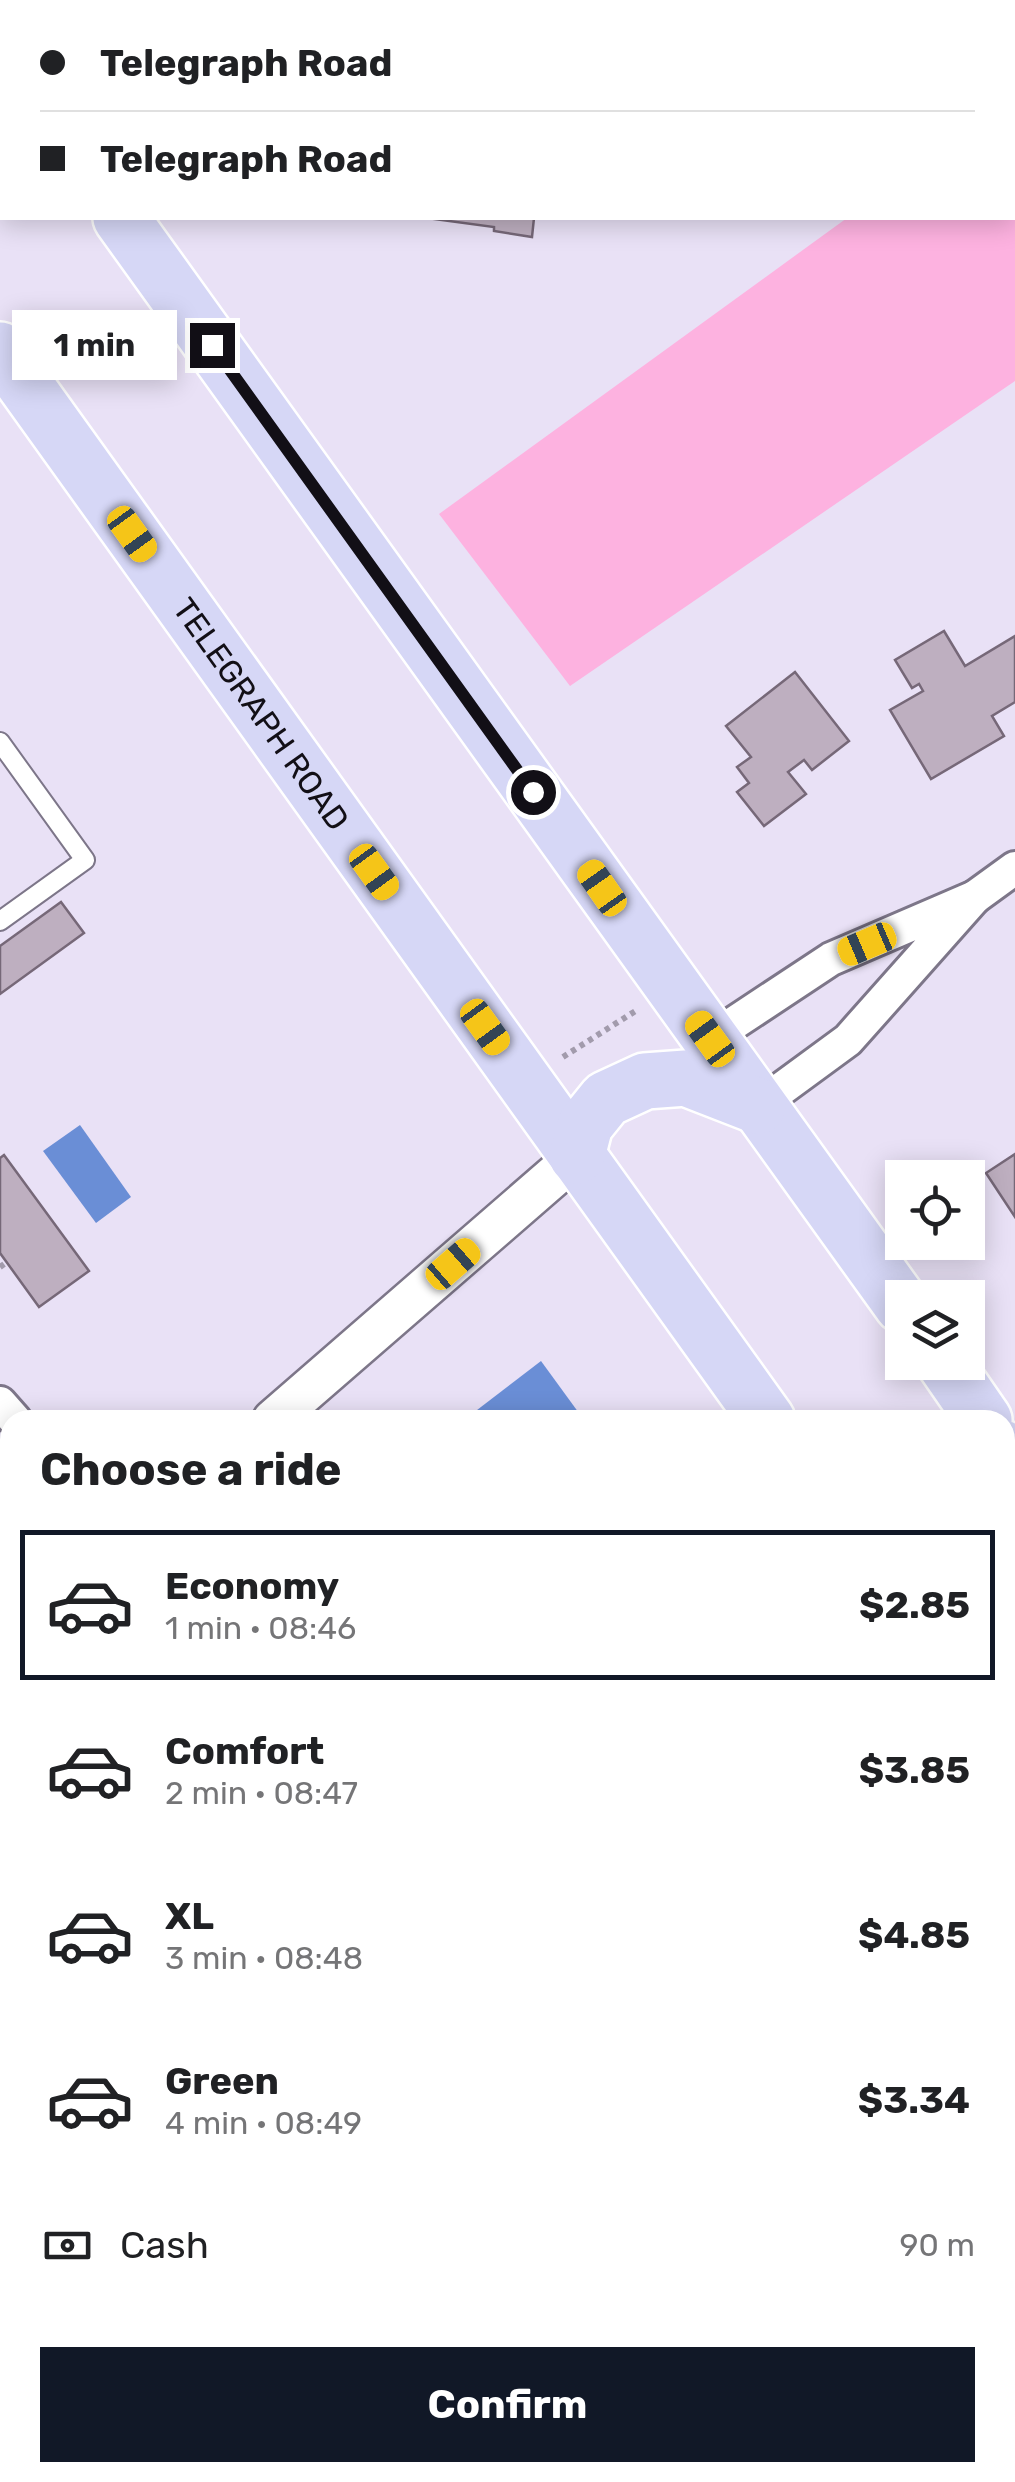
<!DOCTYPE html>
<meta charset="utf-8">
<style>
:root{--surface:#fff;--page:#f6f6f6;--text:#202124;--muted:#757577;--line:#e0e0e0;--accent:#111827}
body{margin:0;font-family:Rubik,sans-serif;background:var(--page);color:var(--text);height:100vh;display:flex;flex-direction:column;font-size:38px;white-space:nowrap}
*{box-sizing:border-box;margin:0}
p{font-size:32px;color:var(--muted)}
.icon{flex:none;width:55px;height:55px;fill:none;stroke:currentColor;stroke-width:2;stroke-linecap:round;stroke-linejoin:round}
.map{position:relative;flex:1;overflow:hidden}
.details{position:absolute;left:0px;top:1410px;width:1015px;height:1072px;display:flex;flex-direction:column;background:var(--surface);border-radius:30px 30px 0 0;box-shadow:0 5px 25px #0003}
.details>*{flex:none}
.banner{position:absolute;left:0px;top:0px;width:1015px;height:220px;box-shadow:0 5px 25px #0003;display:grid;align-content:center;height:220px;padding:0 40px;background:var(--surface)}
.controls{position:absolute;left:885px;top:1160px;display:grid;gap:20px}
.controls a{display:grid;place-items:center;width:100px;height:100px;border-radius:0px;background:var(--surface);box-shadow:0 5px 25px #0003;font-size:50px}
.end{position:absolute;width:45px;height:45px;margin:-22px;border:12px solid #120f16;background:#fff;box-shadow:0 0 0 5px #fff}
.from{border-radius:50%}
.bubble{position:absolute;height:70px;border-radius:0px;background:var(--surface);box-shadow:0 5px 25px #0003;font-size:32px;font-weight:700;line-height:70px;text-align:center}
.car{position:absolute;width:30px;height:60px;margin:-30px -15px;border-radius:12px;box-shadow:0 0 8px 2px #0007;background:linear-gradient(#f5c518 24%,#345 0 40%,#f5c518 0 76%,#345 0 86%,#f5c518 0)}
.banner b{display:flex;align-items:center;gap:35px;height:95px;font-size:38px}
.banner b+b{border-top:2px solid var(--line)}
.banner i{width:25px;height:25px;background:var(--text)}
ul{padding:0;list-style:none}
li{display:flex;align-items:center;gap:30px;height:150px;margin:0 20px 15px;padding:0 20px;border:5px solid transparent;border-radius:0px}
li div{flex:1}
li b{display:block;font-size:38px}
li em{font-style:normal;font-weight:700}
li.on{border-color:var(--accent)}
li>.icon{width:90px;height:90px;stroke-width:1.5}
h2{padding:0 40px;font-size:45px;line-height:120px}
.pay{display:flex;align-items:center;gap:25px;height:110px;padding:0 40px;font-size:38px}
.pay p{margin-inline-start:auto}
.primary-button{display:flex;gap:20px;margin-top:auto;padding:20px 40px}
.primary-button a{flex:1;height:115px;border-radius:0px;background:var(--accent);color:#fff;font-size:40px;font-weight:700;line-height:115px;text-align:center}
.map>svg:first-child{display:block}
.green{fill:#fdb2e0}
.water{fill:#6a8ed6}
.building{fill:#beafc0;stroke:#766878;stroke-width:2.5}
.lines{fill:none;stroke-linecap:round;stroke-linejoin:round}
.service-casing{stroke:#7d7689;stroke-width:22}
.minor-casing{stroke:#7d7689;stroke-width:38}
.tertiary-casing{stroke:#7d7689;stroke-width:45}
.trunk-casing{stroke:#fff;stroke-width:60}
.path{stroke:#a29bac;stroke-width:6;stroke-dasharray:5 5;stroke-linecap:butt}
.service{stroke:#fff;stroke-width:18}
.minor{stroke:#fff;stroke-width:32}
.tertiary{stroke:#fff;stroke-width:40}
.trunk{stroke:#d6d7f6;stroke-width:55}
.route{stroke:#120f16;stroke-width:12}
.labels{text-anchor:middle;stroke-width:8;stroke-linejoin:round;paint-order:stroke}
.street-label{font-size:32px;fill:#120f16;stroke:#f5f0fd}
</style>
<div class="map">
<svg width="1015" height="2482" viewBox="0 0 1015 2482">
<rect width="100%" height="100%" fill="#e9e1f6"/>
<polygon class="green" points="969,0 1015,0 1015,381 570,686 439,514 847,218 1012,218 1012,2 968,2"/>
<g class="water">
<polygon points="80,1125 131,1197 96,1223 43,1151"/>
<polygon points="541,1361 584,1420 464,1420"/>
</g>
<g class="building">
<polygon points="427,218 534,218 532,237 494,231 494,227"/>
<polygon points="944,631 965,666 1015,636 1015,702 992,716 1004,736 931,779 890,710 923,691 919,684 912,688 895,660"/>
<polygon points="795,672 849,741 812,770 804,760 788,772 806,794 764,826 737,792 749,783 737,767 751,757 726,726"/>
<polygon points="61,902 84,933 0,994 0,946"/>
<polygon points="1015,1154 1015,1217 986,1173"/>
<polygon points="4,1155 89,1271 39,1307 0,1253 0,1158"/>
<polygon points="0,1893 10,1906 10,2020 0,2028"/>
<polygon points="0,2090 10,2103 10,2246 0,2233"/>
<polygon points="1015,2402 1015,2482 907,2482 904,2472 1005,2472 1005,2405"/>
<polygon points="531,2472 570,2472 561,2482 542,2482"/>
<polygon points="802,2472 891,2472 895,2482 805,2482"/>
</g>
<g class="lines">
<g class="service-casing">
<polyline id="service" points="0,742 85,860 0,921"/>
</g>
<g class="minor-casing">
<g id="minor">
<polyline points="456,0 458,2"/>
<polyline points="541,2 543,0"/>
<polyline points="975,897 1015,868"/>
<polyline points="710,1039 831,959 975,897 848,1040 758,1106"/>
<polyline points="0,1403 15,1420"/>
<polyline points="0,1502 10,1513"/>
<polyline points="0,1710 10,1721"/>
<polyline points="1005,2086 1015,2100"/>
<polyline points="0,2479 35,2476 73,2482"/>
</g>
</g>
<g class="tertiary-casing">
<g id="tertiary">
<polyline points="273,1420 577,1156"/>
<polyline points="0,1655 10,1646"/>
</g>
</g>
<g class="trunk-casing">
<g id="trunk">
<polyline points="0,49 2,53"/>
<polyline points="121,218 902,1305"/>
<path id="s1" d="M0 350 767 1420"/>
<polyline points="577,1156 585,1125 606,1099 645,1081 686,1078 758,1106"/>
<polyline points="944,1362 984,1420"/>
<polyline points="1005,1449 1015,1463"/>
<polyline points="1005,1751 1015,1765"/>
</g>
</g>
<g class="path">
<polyline points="563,1057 637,1010"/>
<polyline points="0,1267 7,1262"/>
</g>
<use href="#service" class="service"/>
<use href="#minor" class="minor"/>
<use href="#tertiary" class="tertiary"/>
<use href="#trunk" class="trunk"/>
</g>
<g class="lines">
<polyline class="route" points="212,345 533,792"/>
</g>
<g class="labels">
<g class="street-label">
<text dy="11" stroke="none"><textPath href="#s1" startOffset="448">TELEGRAPH ROAD</textPath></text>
</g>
</g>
</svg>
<div class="controls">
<a><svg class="icon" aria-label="locate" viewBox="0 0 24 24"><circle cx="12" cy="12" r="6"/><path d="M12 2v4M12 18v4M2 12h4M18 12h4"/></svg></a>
<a><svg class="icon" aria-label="layers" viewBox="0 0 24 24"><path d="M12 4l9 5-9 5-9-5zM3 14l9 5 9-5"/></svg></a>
</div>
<i class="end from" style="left:533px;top:792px"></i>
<i class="end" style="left:212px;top:345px"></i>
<div class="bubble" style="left:12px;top:310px;width:165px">1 min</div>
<i class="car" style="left:132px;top:534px;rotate:144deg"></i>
<i class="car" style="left:374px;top:872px;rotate:144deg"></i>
<i class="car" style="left:602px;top:888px;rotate:325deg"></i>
<i class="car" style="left:867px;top:944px;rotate:247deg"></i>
<i class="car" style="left:485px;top:1027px;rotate:144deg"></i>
<i class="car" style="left:710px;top:1039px;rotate:324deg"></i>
<i class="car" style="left:453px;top:1264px;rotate:49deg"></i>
<div class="banner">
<b><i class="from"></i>Telegraph Road</b>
<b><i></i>Telegraph Road</b>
</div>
<section class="details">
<h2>Choose a ride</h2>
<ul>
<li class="on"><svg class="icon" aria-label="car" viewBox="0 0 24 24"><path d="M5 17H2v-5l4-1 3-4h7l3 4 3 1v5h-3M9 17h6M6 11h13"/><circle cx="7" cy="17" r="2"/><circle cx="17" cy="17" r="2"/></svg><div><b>Economy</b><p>1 min · 08:46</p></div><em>$2.85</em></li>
<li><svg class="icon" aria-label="car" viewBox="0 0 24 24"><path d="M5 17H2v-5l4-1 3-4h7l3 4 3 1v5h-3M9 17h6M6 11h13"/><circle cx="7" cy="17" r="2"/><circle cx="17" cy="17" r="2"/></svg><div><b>Comfort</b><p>2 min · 08:47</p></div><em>$3.85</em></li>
<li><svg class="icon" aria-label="car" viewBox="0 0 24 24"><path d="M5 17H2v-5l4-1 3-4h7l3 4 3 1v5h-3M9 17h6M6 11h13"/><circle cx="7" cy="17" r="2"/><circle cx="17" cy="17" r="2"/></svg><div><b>XL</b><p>3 min · 08:48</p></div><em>$4.85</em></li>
<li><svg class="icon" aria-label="car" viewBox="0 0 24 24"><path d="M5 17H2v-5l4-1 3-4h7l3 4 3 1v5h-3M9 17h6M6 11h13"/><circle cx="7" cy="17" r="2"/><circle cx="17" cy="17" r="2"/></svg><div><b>Green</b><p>4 min · 08:49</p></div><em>$3.34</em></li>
</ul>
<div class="pay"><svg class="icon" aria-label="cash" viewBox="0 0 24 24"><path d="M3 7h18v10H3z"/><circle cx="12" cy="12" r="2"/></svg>Cash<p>90 m</p></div>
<div class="primary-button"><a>Confirm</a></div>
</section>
</div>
